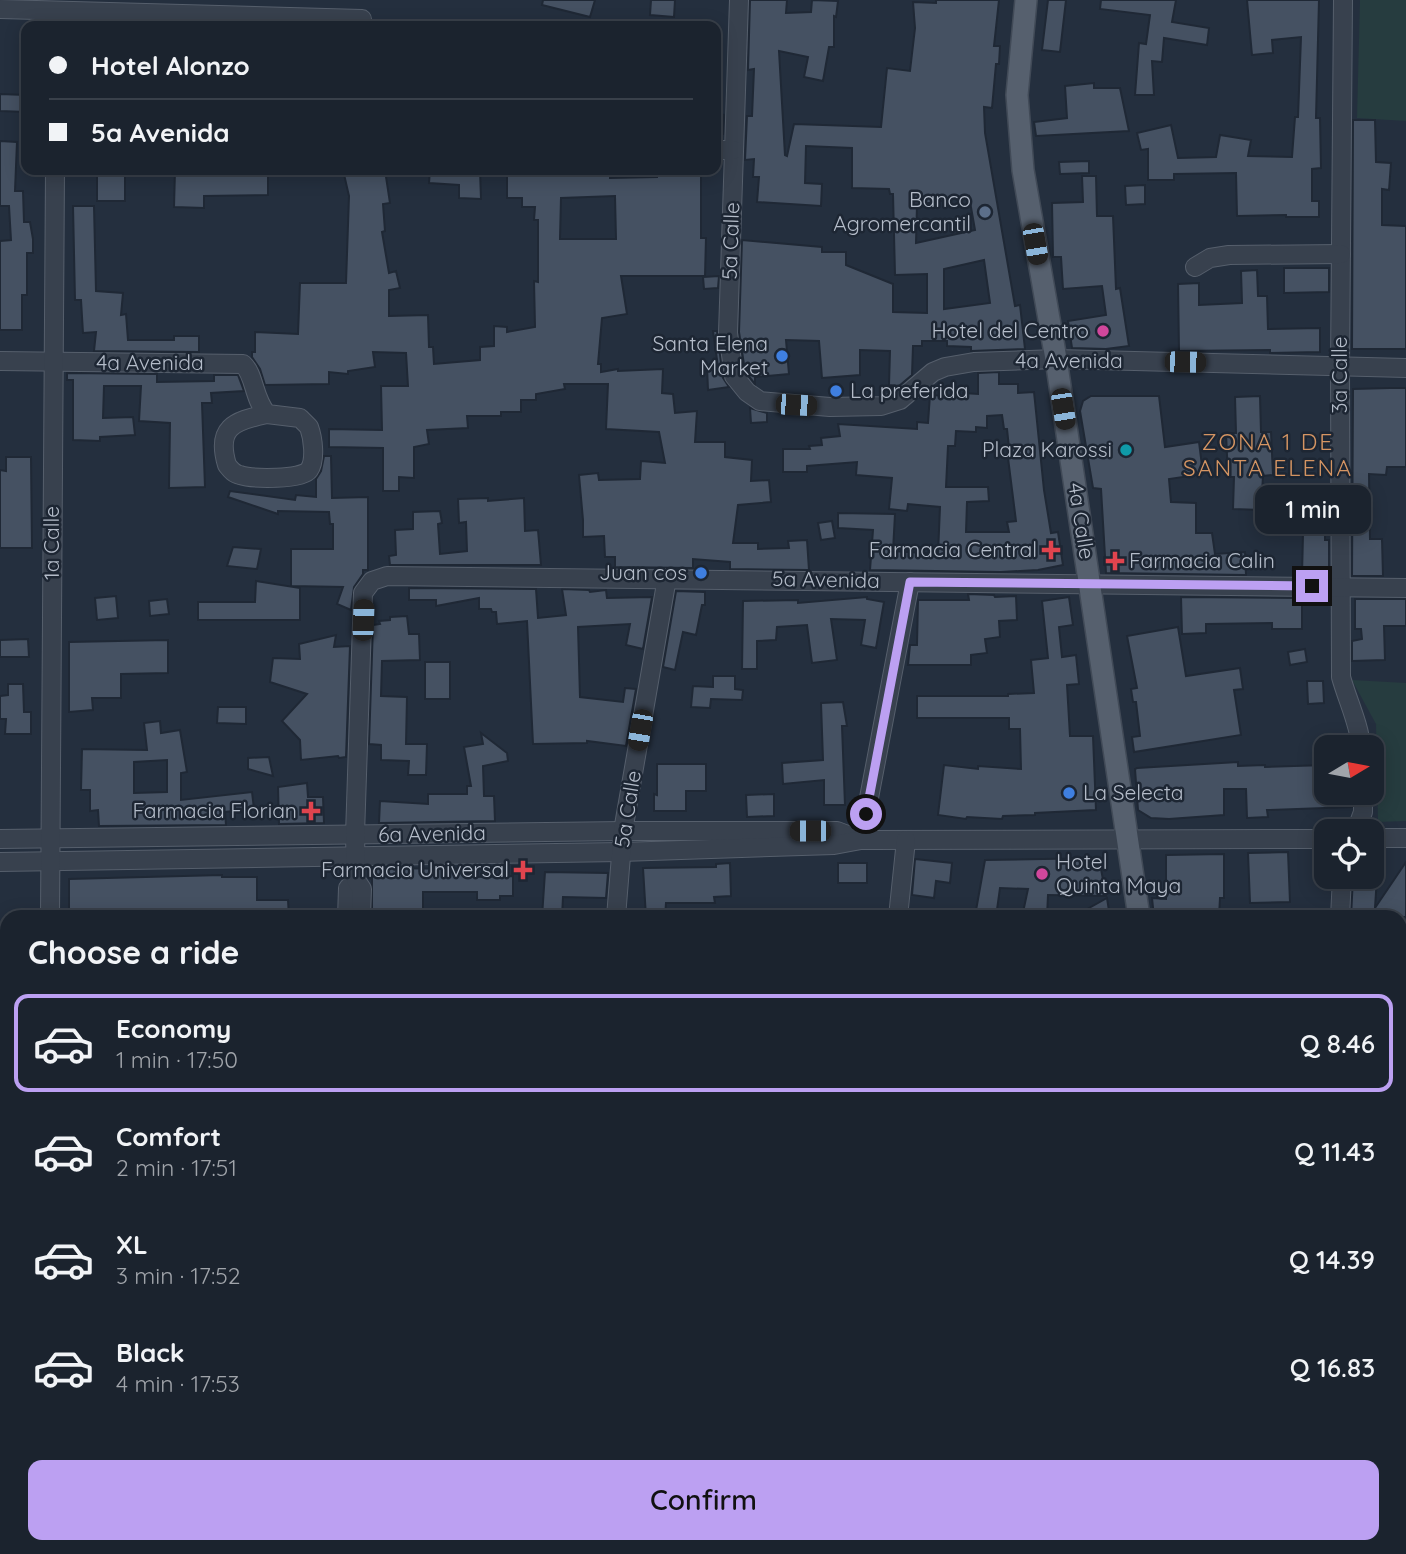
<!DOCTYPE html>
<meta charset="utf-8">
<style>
:root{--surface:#1b232e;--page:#282f3a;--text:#f1f3f6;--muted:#a0a4aa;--line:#39404a;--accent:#bca0f2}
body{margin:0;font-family:Quicksand,sans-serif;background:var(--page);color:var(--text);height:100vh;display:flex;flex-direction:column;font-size:26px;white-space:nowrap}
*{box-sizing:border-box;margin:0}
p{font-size:23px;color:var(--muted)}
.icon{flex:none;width:38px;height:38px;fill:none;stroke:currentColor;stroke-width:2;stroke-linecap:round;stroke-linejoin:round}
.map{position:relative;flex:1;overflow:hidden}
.side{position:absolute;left:0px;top:910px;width:1407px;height:644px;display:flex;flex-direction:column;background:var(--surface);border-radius:21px 21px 0 0;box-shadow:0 4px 18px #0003,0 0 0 2px var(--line)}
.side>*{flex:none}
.top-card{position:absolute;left:21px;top:21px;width:700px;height:154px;border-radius:14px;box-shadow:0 4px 18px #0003,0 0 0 2px var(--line);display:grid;align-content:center;height:154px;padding:0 28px;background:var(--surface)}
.needle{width:46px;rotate:80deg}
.fabs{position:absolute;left:1314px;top:735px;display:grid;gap:14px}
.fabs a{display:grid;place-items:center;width:70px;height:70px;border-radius:14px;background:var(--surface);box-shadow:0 4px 18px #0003,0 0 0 2px var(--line);font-size:35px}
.end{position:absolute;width:32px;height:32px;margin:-16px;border:9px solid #bca0f2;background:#111;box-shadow:0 0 0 4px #111}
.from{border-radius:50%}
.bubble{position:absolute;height:49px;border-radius:14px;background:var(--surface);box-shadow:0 4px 18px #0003,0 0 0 2px var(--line);font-size:23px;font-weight:600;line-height:49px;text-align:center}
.car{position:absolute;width:21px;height:42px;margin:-21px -10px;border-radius:9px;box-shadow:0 0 5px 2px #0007;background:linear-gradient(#222 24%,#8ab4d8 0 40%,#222 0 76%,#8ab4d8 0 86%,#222 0)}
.top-card b{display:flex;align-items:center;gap:24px;height:66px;font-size:26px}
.top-card b+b{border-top:2px solid var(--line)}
.top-card i{width:18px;height:18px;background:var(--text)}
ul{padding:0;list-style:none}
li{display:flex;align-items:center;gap:21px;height:98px;margin:0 14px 10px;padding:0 14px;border:4px solid transparent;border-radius:14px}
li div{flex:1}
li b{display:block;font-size:26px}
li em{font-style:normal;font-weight:600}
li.selected{border-color:var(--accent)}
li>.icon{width:63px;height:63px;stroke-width:1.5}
h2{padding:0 28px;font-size:32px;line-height:84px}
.action{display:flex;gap:14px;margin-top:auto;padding:14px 28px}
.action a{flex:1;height:80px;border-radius:14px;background:var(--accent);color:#111;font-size:28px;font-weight:600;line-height:80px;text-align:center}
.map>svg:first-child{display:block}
.green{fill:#263c3f}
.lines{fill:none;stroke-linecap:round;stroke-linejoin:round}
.stream{stroke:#394c67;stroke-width:5}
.building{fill:#455162;stroke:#1f2835;stroke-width:2;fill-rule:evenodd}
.minor-casing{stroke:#565f6c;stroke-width:20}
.major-casing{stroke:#414a57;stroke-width:24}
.minor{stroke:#38414e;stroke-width:18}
.major{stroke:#56606e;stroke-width:21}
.route{stroke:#bca0f2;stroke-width:9}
.service-dot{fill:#5c6f8a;stroke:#1d2633;stroke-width:2.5}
.hotel-dot{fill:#d1479c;stroke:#1d2633;stroke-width:2.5}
.shop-dot{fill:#3f7fe0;stroke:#1d2633;stroke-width:2.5}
.culture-dot{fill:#0f9aa8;stroke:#1d2633;stroke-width:2.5}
.health-dot{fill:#e0444e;stroke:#1d2633;stroke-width:2.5}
.labels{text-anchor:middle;stroke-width:5;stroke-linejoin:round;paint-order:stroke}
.poi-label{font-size:21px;fill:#b4bcc9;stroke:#1d2633;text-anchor:end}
.street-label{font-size:21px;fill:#b4bcc9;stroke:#1d2633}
.neighbourhood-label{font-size:23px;letter-spacing:2px;fill:#d59563;stroke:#1d2633}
</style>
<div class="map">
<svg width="1406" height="1554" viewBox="0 0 1406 1554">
<rect width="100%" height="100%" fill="#242f3e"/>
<g class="green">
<polygon points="1360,0 1406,0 1406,121 1357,118"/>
<polygon points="1352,680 1406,683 1406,821 1378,822 1376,724"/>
</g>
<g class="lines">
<g class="stream">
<polyline points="1400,1505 1406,1503"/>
<polyline points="1296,1554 1308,1547"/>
</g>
</g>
<g class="building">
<polygon points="543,0 595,0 590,17 542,5"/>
<polygon points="651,0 675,0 674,17 650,15"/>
<path d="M750 0H787L786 13 811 12 812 0 838 1 836 17 834 16V47H829L823 81 804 77 808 57 779 51 785 155 787 156 794 124 881 127 887 68 910 71 915 28 913 2 936 3V0H999L994 46H1000L999 64H996L992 108 984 107 985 133 1015 306 1020 305 1025 349 971 351V347L947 346V341H922V346H913L912 375 899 386 889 385 890 351 860 350V375L822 378 819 341 786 340 789 374 755 377V384L745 371 739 332 742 240 822 247V252H846V265L893 284V312L927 313V274L895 275 893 194H890L889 189 852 188V148L806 146 805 183 822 184 821 206 757 202 759 177H753L754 159 745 160 747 116H752L754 69 748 70ZM969 196 975 230 916 243 917 205ZM984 260 990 303 944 309V269Z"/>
<polygon points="1048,0 1066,0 1060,52 1042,50"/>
<polygon points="1101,0 1176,0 1172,22 1209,28 1207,45 1164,38 1162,62 1152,61 1154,95 1135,95 1139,43 1146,44 1150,15 1100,9"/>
<polygon points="1247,0 1319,0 1316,118 1320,118 1321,168 1312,169 1312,201 1319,201 1319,217 1286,217 1286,215 1237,216 1236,173 1174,174 1174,180 1148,180 1148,149 1141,150 1137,133 1171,125 1178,158 1216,157 1220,135 1251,140 1248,156 1292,157 1295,117 1298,117 1301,37 1272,40 1273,53 1252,55"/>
<polygon points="1094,83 1094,88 1120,88 1129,131 1036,136 1034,122 1067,118 1065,86"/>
<polygon points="0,94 26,95 26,112 0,111"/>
<polygon points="716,114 724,115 723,134 716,135"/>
<polygon points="1353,120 1375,120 1376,162 1391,163 1389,190 1382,189 1382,225 1406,226 1406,349 1352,349"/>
<polygon points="0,141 17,142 15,191 23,191 24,222 30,222 33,239 33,253 27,253 27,295 22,295 22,330 0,330 0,241 11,240 9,206 0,206"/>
<polygon points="1089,161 1089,173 1060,174 1059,162"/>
<rect x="97" y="170" width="28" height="31"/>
<polygon points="175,170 205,170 205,175 268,174 268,195 204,196 204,208 174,207"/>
<path d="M343 170H385L390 203 383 204 385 231 382 232 389 273 396 271 400 288 389 290V316L428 315 429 347H433L434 364 480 360V347L494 346V326L507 327V332L535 327 534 281 538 282V220H534L535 207H522V198H507V170H610V178L657 177V174L662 173V170H701V238H706L705 276H621L627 314 602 318 598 364H601V372L618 369V371L663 369 662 393 673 394 675 413 697 411 695 442H725V457L752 460 751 481 769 480 771 502 738 505 733 543H758V549L789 548 788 541 807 540 809 570 730 569V562L693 559V568L615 567V557H605L604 536 583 537V520L579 475 598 473 599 480 640 479 641 461 665 463 659 432 606 429 608 384H564L565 389 536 394V400H521V412H501V416H467L468 428 427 430 429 444 414 447V478L399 477V491H383V448L329 447V429L382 430 381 386H408L406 353 373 352 375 367 348 371V374L329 372V384L265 385 260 369 252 357V352H255V332L298 334 300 283H346L349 196ZM615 196 616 239H560L561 198Z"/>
<polygon points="430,170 480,170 481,199 459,198 459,185 429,183"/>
<polygon points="1082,176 1096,176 1097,216 1113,216 1116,289 1120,288 1129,346 1106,349 1072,348 1068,321 1106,315 1102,286 1063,289 1061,257 1053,257 1052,203 1083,202"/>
<polygon points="1145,185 1145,204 1126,205 1125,186"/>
<polygon points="73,206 94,206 96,291 123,293 121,315 126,314 128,340 174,340 174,336 199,336 199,352 94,351 96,332 83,333 81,300 75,300"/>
<polygon points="1284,268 1329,268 1329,292 1284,293"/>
<polygon points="1257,270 1258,296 1267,296 1268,329 1320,328 1320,352 1270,353 1270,350 1179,351 1178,284 1199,283 1199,305 1242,303 1241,271"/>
<polygon points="719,276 718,288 704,289 703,277"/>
<polygon points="713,331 717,331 723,378 729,387 708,390 707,367 718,367"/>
<path d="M999 372V384H1018V393L1034 392 1044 490 1051 533 1058 532 1063 565 1038 570 1001 572 870 570 873 530 838 528V513L895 514 893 551 938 554 940 507 908 504 907 511 889 509 892 478 856 475 857 462 807 466V472H783V449H810L809 446 822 445 821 438 840 436 838 424 917 429V422L928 423 930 395 963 397V393L978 394V373ZM1002 415 1004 429H1007L1010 457 1008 458 1016 521 1007 522 1009 532H966L967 502 989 501 988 487H946L948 446H955L956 431 976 432V427L987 428V416Z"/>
<polygon points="67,373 157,374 157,382 214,381 214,375 238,375 244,391 211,393 212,403 202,403 205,487 169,488 170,423 139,421 141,386 104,386 103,418 133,417 135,435 100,437 100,441 73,440 73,380 67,380"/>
<polygon points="1390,388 1406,388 1406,467 1387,467 1386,475 1369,474 1370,539 1382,539 1383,576 1352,576 1353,389"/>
<polygon points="1091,396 1159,396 1165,447 1199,442 1203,474 1169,479 1171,502 1196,503 1196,533 1212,533 1215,554 1245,552 1246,575 1106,573 1101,489 1093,488 1080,411 1083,401"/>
<polygon points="1260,396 1261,432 1271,432 1273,475 1263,476 1261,510 1233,509 1234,477 1228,477 1226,433 1236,433 1235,397"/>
<polygon points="750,408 767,413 767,422 751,423"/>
<polygon points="324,456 331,456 332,498 368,497 368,570 363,570 363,574 354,587 351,610 337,604 343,587 291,586 291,549 333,549 333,524 330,524 329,512 278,511 278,514 228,497 230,491 295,500 296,495 316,497 316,479 321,471"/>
<polygon points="6,457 31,457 32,548 0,548 0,470 6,471"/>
<polygon points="488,498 488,501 524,498 525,531 538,530 541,565 390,565 389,556 396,555 395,530 413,529 413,512 440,511 442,523 438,524 440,554 467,551 466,522 459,523 458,499"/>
<polygon points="1280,500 1325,500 1325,540 1329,540 1329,576 1302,575 1303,534 1310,534 1310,513 1280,511"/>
<polygon points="832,521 835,538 821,540 818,523"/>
<polygon points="233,547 261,549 257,569 227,566"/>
<polygon points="256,581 300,588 300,620 198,620 198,602 255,602"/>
<polygon points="409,588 536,589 538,618 566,615 562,589 589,590 590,592 606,590 607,598 652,597 643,649 626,645 630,624 578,627 580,697 623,702 625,688 636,689 626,746 587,741 587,743 533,744 527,621 497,624 496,612 492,612 491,609 479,609 479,598 436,606 436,600 409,600"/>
<polygon points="676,591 705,592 705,605 702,605 696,635 683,632 675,670 663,667"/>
<polygon points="968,594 994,595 995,597 1016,596 1017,620 999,621 1000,637 985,639 987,653 971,655 971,665 908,665 910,645 917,645 918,600 969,600"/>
<polygon points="116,596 118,618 97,620 95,598"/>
<polygon points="867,597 867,599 884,602 876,648 861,645 865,620 831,619 837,660 812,663 807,625 777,627 776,640 757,641 757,669 742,669 743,601 798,600 798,603"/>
<polygon points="1069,597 1073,625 1059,627 1062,657 1076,655 1079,684 1067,685 1070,736 1093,736 1096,810 1035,813 1035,815 1003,816 1002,819 967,817 966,819 938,815 944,765 978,769 978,766 1021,769 1020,729 1009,729 1009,718 917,718 917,696 1008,696 1008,694 1034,693 1031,660 1048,658 1042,601"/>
<polygon points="1181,597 1302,598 1302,629 1272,629 1272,623 1206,624 1206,633 1182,634"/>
<polygon points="167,599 169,614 150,616 149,601"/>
<polygon points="1355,599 1406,599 1406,626 1384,626 1385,660 1352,661 1352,641 1362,639 1361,629 1355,629"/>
<polygon points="407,616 409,634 419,634 420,660 382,661 381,696 407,697 406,744 427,744 426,775 408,775 409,761 381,760 381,745 369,744 373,625 380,624 379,621 390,620 390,617"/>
<polygon points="1178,627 1186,676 1240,668 1243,689 1234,690 1241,735 1134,752 1132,737 1140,736 1136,702 1133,702 1131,689 1137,688 1127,636"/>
<polygon points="336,635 334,647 350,646 346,757 339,758 338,756 301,760 300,740 282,721 307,694 270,682 273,658 300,659 299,644"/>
<polygon points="28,639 29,657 0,657 0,640"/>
<polygon points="168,640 168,673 121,674 121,698 92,698 93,710 69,712 69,642"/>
<polygon points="1305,649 1307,662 1290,665 1288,652"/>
<rect x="425" y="662" width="25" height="37"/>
<polygon points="713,676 735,676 735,689 743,690 742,700 711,699 710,708 691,707 693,686 713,687"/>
<polygon points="1307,681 1323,681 1324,703 1308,704"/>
<polygon points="8,684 23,684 24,712 31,712 31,734 5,734 6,719 0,719 0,696 8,695"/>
<polygon points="843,702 847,726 842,726 845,805 824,805 824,780 783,784 782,763 823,760 821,703"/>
<polygon points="218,707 246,707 246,724 217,723"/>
<path d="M160 721 161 733 180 730 187 772 181 773V800L252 792 254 809 225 812 226 825 99 826 98 810 90 811V790H81L82 749 147 750 144 723ZM167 760V792L134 793V762Z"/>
<polygon points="481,733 507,753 508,761 483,766 484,796 494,796 495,821 379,823 380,801 428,804 428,794 467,794 467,786 471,786 464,747 483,744"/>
<polygon points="269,757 273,776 248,769 248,758"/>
<polygon points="1238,762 1238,766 1265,765 1265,767 1326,765 1326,793 1351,793 1352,807 1267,810 1268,817 1247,818 1246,789 1224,789 1224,815 1169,819 1151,818 1138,810 1135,769 1137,768"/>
<polygon points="657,764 706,764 706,791 686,791 686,811 654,811 654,794 657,795"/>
<polygon points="307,783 308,797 323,797 324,823 279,824 278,787"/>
<polygon points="774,794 774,816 747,817 746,795"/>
<polygon points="1288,852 1290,902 1250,903 1248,853"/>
<polygon points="1224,854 1224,898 1220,898 1219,917 1154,917 1152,898 1166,899 1166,855"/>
<polygon points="1099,858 1106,896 1048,895 1047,917 1022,917 1028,889 1000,888 996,917 975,916 985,860"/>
<polygon points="915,859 952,863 950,883 936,881 934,898 912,895"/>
<polygon points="1406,862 1406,917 1351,917 1353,877 1377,877 1375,908"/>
<polygon points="730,863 731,896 714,897 715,903 666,903 665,917 646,917 643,868 716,867 716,864"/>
<rect x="838" y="863" width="29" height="20"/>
<polygon points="372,868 474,869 474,877 513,876 513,896 500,896 500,900 477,900 477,892 423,892 423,917 372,917"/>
<polygon points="545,872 608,873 606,898 563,897 562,917 542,917"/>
<polygon points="222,875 222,877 257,877 257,900 288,900 289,917 156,917 156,915 69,916 69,879"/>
<polygon points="1107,898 1110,917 1073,917"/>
</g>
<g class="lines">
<g class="minor-casing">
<g id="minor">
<polyline points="739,0 728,333 734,376 747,392 760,401 830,407 881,406 900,400 933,372 945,367 974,362 1056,359 1406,368"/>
<path d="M1343 0 1340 366 1341 677C1347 699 1360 726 1361 747"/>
<polyline points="0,9 362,19"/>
<polyline points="716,150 733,150"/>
<polyline points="1195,267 1210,258 1229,255 1341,254"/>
<path d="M0 361 243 364C255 375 253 398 267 414L300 418 309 427C313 438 316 460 309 470 302 480 252 479 240 475 234 474 231 470 227 465 216 428 233 421 267 414"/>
<polyline points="1356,831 1363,812 1363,793"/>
<polyline points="1372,838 1406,838"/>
<polyline points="0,839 623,831 837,831 861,840"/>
<polyline points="861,840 910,582"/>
<polyline points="0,862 621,852 834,845 861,840 1326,839"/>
<polyline points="50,917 55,170"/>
<polyline points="347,917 348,888 356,880"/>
<polyline points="361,917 362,889 356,880 355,835 363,593 372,581 387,576 1406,588"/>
<polyline points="616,917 623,831 667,578"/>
<polyline points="898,917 906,840"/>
<polyline points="1340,917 1342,877"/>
<polyline points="1400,982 1406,982"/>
<polyline points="1400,1200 1406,1199"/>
<polyline points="0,1316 7,1315"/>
<polyline points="1400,1451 1406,1451"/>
<polyline points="350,1547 350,1554"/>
<polyline points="364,1547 365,1554"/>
<polyline points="40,1554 40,1547"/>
<polyline points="952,1554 1010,1547"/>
</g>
</g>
<g class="major-casing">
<g id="major">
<polyline points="1026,0 1017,95 1023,170 1056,359 1139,917"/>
<polyline points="1212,1547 1212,1554"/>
</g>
</g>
<use href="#minor" class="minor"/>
<use href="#major" class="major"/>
</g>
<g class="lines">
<polyline class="route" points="866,814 910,582 1312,586"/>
</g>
<circle class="service-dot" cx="985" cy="212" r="7"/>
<g class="hotel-dot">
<circle cx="1103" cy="331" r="7"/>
<circle cx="1042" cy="874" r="7"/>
</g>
<g class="shop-dot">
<circle cx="782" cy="356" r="7"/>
<circle cx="836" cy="391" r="7"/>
<circle cx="701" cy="573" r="7"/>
<circle cx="1069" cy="793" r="7"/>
</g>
<circle class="culture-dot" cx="1126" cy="450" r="7"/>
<g class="health-dot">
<path d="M1047.5 539.5h7v7h7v7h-7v7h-7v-7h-7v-7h7z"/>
<path d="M1111.5 550.5h7v7h7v7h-7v7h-7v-7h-7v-7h7z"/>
<path d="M307.5 800.5h7v7h7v7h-7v7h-7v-7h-7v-7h7z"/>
<path d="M519.5 859.5h7v7h7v7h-7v7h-7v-7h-7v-7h7z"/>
</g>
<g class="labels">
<g class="poi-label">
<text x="971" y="207">Banco<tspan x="971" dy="24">Agromercantil</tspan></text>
<text x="1089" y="338">Hotel del Centro</text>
<text x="768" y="351">Santa Elena<tspan x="768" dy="24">Market</tspan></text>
<text x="850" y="398" text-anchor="start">La preferida</text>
<text x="1112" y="457">Plaza Karossi</text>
<text x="1037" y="557">Farmacia Central</text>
<text x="1129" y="568" text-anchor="start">Farmacia Calin</text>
<text x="687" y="580">Juan cos</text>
<text x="1083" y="800" text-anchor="start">La Selecta</text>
<text x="297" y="818">Farmacia Florian</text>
<text x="1056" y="869" text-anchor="start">Hotel<tspan x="1056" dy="24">Quinta Maya</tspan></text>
<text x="509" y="877">Farmacia Universal</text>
</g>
<g class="street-label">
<text transform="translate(731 241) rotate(-88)" y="7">5a Calle</text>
<text x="1069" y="368">4a Avenida</text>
<text x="150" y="370">4a Avenida</text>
<text transform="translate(1340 375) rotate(-90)" y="7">3a Calle</text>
<text transform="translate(1081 521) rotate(81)" y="7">4a Calle</text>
<text transform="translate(52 543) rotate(-90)" y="7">1a Calle</text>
<text transform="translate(826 580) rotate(1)" y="7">5a Avenida</text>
<text transform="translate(628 809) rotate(-81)" y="7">5a Calle</text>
<text transform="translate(432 834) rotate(-1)" y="7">6a Avenida</text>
</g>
<g class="neighbourhood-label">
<text x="1268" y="450">ZONA 1 DE<tspan x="1268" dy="26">SANTA ELENA</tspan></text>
</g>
</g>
</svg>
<div class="fabs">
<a><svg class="needle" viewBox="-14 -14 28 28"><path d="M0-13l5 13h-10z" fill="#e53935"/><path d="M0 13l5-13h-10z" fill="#a0a4aa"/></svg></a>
<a><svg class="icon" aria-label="locate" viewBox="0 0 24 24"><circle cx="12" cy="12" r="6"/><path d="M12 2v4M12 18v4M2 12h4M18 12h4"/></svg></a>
</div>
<i class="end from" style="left:866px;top:814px"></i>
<i class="end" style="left:1312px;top:586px"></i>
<div class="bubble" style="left:1255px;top:485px;width:116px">1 min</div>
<i class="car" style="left:1035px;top:244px;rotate:170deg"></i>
<i class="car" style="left:1185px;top:362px;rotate:91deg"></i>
<i class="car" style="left:796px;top:405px;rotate:93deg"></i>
<i class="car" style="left:1063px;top:409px;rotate:171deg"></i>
<i class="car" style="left:363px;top:620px;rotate:2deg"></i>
<i class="car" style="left:640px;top:730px;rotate:190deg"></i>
<i class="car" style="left:810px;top:831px;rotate:270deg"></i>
<div class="top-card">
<b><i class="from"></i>Hotel Alonzo</b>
<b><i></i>5a Avenida</b>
</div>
<section class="side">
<h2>Choose a ride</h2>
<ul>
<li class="selected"><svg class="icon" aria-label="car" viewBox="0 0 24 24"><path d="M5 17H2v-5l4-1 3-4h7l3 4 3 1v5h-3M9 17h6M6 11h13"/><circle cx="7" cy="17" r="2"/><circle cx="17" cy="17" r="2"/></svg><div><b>Economy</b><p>1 min · 17:50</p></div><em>Q 8.46</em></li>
<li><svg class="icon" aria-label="car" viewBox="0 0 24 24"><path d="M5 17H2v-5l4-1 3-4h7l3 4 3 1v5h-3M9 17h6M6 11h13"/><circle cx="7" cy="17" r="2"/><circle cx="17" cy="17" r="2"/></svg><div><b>Comfort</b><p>2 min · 17:51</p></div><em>Q 11.43</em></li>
<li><svg class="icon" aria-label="car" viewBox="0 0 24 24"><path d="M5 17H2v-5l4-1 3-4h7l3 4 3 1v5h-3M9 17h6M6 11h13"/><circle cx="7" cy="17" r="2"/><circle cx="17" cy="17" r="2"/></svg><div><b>XL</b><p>3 min · 17:52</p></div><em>Q 14.39</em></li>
<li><svg class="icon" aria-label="car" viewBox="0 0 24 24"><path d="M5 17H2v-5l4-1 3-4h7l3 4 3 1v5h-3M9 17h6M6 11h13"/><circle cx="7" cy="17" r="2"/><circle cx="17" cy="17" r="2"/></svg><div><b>Black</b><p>4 min · 17:53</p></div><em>Q 16.83</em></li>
</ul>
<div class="action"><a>Confirm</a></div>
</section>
</div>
